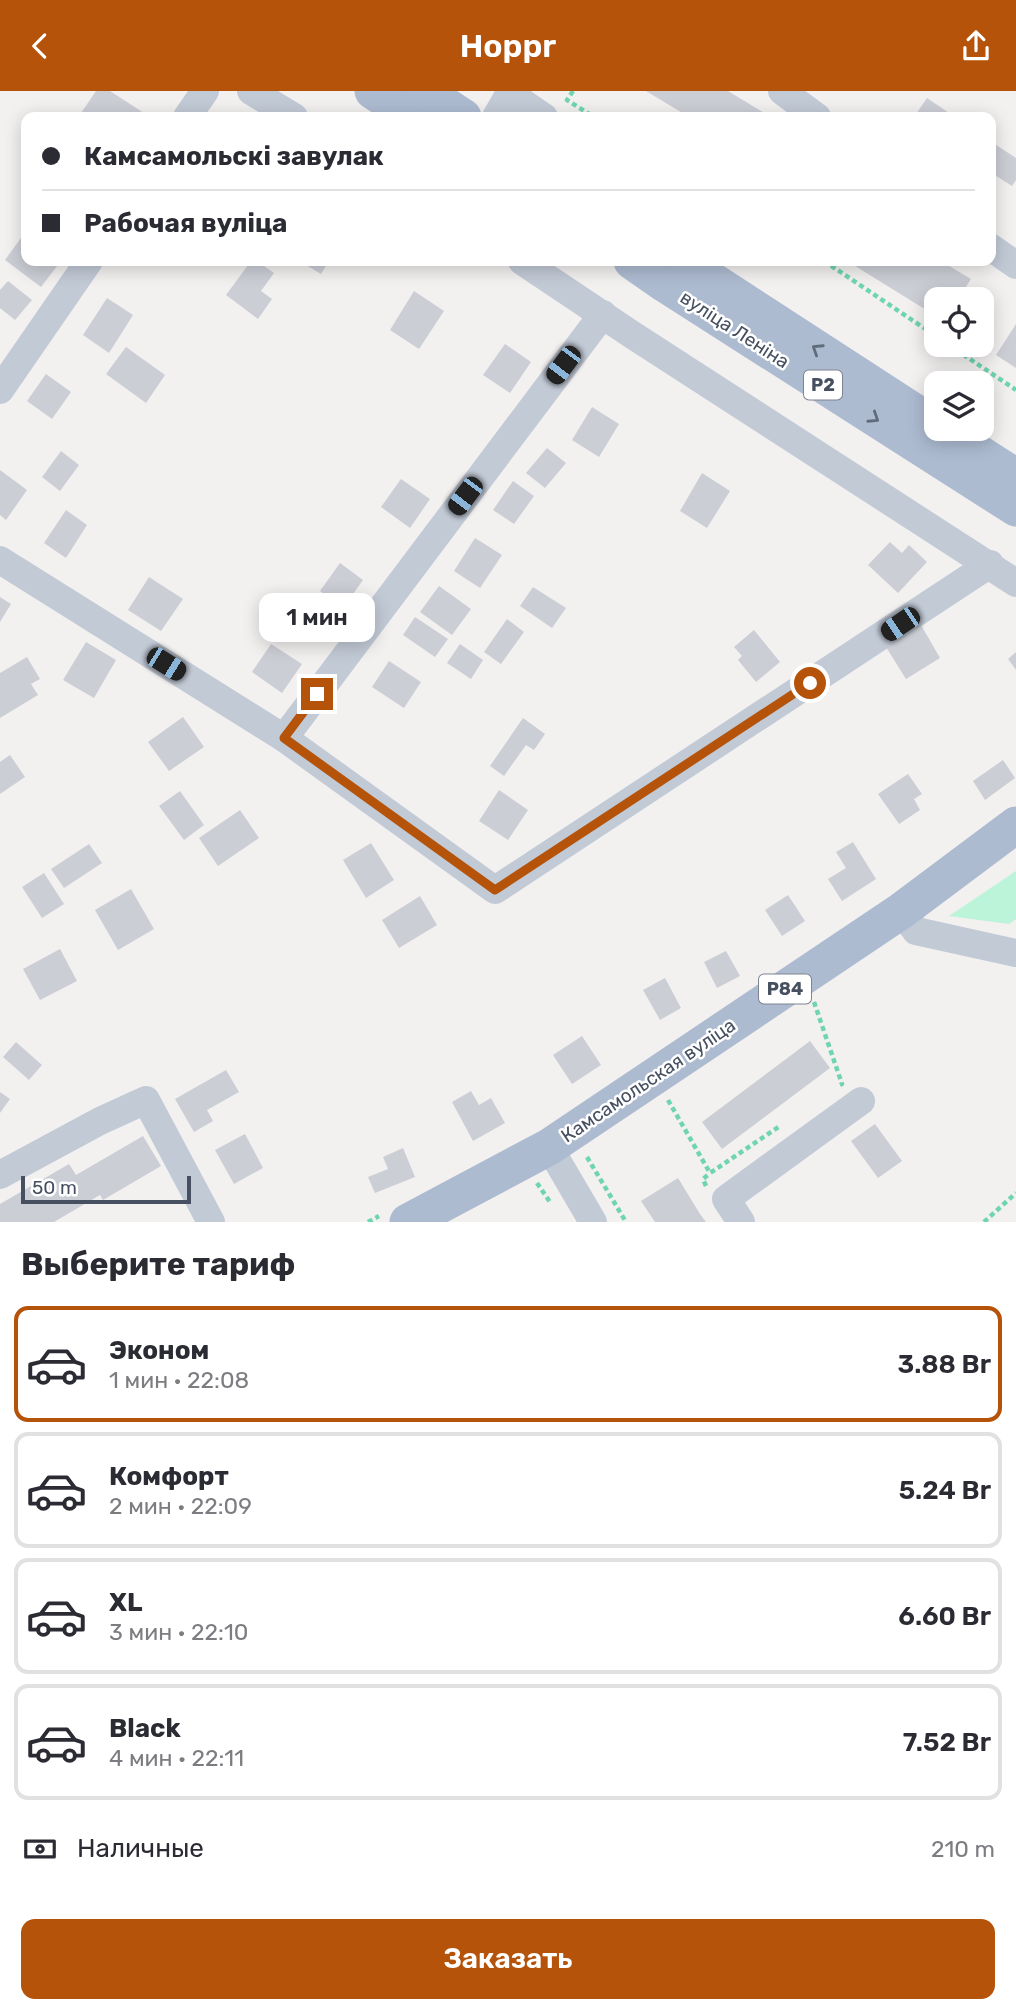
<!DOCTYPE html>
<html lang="ru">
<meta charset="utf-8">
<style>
:root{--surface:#fff;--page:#f7f7f7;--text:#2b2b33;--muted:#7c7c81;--line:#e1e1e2;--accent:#b45309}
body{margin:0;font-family:Rubik,sans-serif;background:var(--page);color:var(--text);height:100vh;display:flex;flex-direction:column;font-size:26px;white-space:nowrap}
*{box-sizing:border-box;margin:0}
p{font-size:23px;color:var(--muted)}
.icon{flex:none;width:38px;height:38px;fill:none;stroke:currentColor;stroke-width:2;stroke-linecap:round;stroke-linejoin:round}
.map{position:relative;height:1131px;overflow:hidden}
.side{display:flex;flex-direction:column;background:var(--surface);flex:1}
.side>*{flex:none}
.top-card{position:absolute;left:21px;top:21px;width:975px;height:154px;border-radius:14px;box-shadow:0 4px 18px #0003;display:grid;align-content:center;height:154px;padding:0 21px;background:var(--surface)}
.controls{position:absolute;left:924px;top:196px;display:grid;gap:14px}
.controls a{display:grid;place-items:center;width:70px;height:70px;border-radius:14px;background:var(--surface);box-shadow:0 4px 18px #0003;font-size:35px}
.scale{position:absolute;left:21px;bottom:18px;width:170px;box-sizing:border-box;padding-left:7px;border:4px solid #465060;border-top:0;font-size:19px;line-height:24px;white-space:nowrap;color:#465060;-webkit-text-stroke:5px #fff;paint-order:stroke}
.end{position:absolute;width:32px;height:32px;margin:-16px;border:9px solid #b45309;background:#fff;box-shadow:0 0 0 4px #fff}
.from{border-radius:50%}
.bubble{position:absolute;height:49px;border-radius:14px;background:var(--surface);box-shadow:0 4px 18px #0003;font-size:23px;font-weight:600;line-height:49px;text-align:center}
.car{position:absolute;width:21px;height:42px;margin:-21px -10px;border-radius:9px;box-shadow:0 0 5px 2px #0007;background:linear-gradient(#222 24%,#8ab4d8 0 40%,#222 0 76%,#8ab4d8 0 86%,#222 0)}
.top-card b{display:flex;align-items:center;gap:24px;height:66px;font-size:26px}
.top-card b+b{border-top:2px solid var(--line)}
.top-card i{width:18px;height:18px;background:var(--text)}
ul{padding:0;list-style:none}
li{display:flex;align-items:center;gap:21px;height:116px;margin:0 14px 10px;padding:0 7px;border:4px solid var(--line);border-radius:14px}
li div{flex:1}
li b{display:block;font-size:26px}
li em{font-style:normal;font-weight:600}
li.selected{border-color:var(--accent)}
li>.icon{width:63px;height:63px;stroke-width:1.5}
h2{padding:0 21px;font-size:32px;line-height:84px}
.pay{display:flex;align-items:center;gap:18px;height:77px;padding:0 21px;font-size:26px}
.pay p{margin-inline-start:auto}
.button{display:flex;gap:14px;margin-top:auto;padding:14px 21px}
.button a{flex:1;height:80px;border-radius:14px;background:var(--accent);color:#fff;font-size:28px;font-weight:600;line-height:80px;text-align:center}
header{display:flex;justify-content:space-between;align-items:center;height:91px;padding:0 21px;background:var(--accent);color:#fff;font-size:32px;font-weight:600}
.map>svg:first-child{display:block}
.green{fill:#bbf4d8}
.building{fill:#ccced6}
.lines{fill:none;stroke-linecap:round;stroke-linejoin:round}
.path{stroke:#6fd5b0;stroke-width:4.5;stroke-dasharray:5 3.5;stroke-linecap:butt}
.minor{stroke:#c2cad6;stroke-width:28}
.major{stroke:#adbbd1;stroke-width:37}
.oneway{stroke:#606b7c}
.route{stroke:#b45309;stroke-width:9}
.labels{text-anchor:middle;stroke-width:5;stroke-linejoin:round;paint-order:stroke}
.shield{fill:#fff;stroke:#7e8490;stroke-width:2}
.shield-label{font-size:18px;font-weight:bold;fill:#465060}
.street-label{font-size:19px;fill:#465060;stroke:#fff}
</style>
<header><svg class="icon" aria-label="back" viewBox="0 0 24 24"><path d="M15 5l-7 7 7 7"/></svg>Hoppr<svg class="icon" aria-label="share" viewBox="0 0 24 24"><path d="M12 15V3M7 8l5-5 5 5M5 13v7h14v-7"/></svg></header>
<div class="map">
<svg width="1016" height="1131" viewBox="0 0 1016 1131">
<rect width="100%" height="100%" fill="#f3f0f0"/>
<polygon class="green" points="1016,780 1016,828 1009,833 949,825"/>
<g class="building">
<polygon points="96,0 110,0 147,24 145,26 82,26 79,25"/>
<polygon points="646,0 728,0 771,26 689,26"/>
<polygon points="927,7 955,26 914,26"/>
<polygon points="990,50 1016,67 1016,89 1012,95 990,81"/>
<polygon points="26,140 26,170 61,170 41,196 5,169"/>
<polygon points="251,170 257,170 274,182 261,200 272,208 258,228 226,204"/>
<polygon points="299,170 329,170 321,183"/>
<polygon points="847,170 941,170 971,188 958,208 936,208 936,225"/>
<polygon points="8,190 32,209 15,229 0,217 0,199"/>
<polygon points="414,200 444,220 419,258 390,239"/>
<polygon points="107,207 133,224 109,262 83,244"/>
<polygon points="1016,233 1016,277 996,264"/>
<polygon points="505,253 531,271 510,302 483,284"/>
<polygon points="126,256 165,284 146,312 106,283"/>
<polygon points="46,283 71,301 52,328 27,310"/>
<polygon points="592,316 619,333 599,366 572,349"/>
<polygon points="547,357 566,372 545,397 526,382"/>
<polygon points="61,360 79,374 60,400 42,386"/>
<polygon points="0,379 27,399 6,429 0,424"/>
<polygon points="702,382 730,400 707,437 680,420"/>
<polygon points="401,388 430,408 410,437 381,416"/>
<polygon points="513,390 534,405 514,433 493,419"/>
<polygon points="66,419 87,434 66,467 44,452"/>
<polygon points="475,447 502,464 480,497 454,480"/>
<polygon points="890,451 902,462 909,454 927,471 898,502 868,474"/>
<polygon points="340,472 363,489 343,517 320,500"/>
<polygon points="149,486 183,508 161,540 128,519"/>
<polygon points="439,495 471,518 452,544 420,521"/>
<polygon points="533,496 566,517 552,537 520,515"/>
<polygon points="0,506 11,513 0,531"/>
<polygon points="415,526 448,548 435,566 403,544"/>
<polygon points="507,528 524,541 501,573 484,561"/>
<polygon points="921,534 940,567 906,588 886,556"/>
<polygon points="754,539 780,571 756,591 738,569 742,565 734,556"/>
<polygon points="86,551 116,569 94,607 63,589"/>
<polygon points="271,553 302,573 282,602 252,581"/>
<polygon points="460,553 483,569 471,588 447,572"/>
<polygon points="1016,561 1016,579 1008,568"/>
<polygon points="27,566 40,588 31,593 38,604 0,627 0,582"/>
<polygon points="389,570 421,591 404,617 372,596"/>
<polygon points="183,626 204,656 169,680 148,651"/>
<polygon points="523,627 545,643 534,659 526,654 504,685 490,675"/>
<polygon points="10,664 25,686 0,703 0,671"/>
<polygon points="1003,669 1015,687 985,709 973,690"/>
<polygon points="908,683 922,703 914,708 920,719 899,733 878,703"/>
<polygon points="499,699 528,719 508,749 479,730"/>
<polygon points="180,700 204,734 184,749 159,715"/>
<polygon points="240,719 259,747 218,775 199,747"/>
<polygon points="853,751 876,788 842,810 828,788 846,777 836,761"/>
<polygon points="371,752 394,789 366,807 343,769"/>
<polygon points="89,753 102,772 64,797 51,778"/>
<polygon points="44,782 64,813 42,827 22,796"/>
<polygon points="131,798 154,838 118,859 95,819"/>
<polygon points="788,804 805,830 782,845 765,819"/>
<polygon points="420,805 437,834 399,857 382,829"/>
<polygon points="60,858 77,890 40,909 23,878"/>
<polygon points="726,860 740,885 717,897 704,871"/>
<polygon points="665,887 681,917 660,929 643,899"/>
<polygon points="582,945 601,974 572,993 553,964"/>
<polygon points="810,950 830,977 722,1058 702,1031"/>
<polygon points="16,951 42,974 29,989 3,966"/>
<polygon points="226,979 239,1001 207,1019 213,1030 194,1041 175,1008"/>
<polygon points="471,1000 479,1014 491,1007 505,1032 473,1050 452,1011"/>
<polygon points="0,1001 10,1008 0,1022"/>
<polygon points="875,1033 902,1070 878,1087 851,1050"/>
<polygon points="245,1043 263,1077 234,1093 215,1059"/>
<polygon points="143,1045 161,1075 103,1109 100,1104 54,1131 0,1131 0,1113 69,1073 76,1084"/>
<polygon points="403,1057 415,1086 375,1102 368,1086 388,1078 383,1066"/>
<polygon points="678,1087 700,1123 706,1131 655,1131 641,1110"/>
</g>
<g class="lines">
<g class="path">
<polyline points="573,0 567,9 594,26"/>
<polyline points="824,170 936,245"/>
<polyline points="949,254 1016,299"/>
<polyline points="814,911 842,993 840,994"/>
<polyline points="668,1009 710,1082 780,1035"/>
<polyline points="587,1066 626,1131"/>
<polyline points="537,1092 550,1111"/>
<polyline points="706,1095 703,1088 710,1082"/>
<polyline points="368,1131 379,1125"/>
<polyline points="984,1131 1016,1102"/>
</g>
<g class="minor">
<polyline points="251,0 294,26"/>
<polyline points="782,0 817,26"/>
<polyline points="510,3 544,26"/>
<polyline points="187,26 205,0"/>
<polyline points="496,26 511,0"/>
<polyline points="990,156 1016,174"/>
<polyline points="522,170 631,243 1016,492"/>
<polyline points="0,299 89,170"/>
<polyline points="0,469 284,647 495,799 990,473"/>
<polyline points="284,647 603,223"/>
<polyline points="901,820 916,840 1016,862"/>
<polyline points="549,1056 593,1131"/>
<polyline points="0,1084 100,1030 146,1009 211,1131"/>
<polyline points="741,1131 726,1108 861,1010"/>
</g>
<g class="major">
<polyline points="373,0 413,26"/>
<polyline points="423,0 463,26"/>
<polyline points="632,170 665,193 1016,417"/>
<polyline points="682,170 936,335"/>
<polyline points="941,338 1016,386"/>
<polyline points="408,1131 549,1056 901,820 1016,734"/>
</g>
</g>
<defs><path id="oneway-chevron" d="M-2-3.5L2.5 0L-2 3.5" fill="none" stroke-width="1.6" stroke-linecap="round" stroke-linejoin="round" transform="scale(1.75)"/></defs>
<g class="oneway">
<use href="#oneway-chevron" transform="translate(817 258) rotate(-147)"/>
<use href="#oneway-chevron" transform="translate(874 327) rotate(33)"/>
</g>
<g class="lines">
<polyline class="route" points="317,603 284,647 495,799 810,592"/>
</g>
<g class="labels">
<g class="shield">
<rect x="804" y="279.5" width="38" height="29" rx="5"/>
<rect x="759" y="883.5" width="52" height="29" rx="5"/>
</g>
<g class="shield-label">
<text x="823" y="300">Р2</text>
<text x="785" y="904">Р84</text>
</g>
<g class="street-label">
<text transform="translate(735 238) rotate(33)" y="7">вуліца Леніна</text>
<text transform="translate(648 989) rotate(-34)" y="7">Камсамольская вуліца</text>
</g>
</g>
</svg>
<div class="controls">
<a><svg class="icon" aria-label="locate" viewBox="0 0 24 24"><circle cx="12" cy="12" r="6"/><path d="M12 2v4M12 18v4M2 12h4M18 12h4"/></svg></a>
<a><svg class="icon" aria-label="layers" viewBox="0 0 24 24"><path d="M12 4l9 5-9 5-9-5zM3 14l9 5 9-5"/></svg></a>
</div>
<div class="scale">50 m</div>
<i class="end from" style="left:810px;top:592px"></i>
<i class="end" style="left:317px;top:603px"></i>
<div class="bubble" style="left:259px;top:502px;width:116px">1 мин</div>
<i class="car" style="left:563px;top:274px;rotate:217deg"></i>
<i class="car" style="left:465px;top:405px;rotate:217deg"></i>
<i class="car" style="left:900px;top:533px;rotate:236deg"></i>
<i class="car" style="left:166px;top:573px;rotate:122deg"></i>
<div class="top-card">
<b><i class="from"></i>Камсамольскі завулак</b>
<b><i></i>Рабочая вуліца</b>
</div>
</div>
<section class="side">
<h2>Выберите тариф</h2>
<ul>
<li class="selected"><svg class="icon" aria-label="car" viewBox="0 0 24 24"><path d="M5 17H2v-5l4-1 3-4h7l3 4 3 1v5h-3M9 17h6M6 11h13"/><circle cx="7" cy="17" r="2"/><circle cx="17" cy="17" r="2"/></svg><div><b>Эконом</b><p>1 мин · 22:08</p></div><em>3.88 Br</em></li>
<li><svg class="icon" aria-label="car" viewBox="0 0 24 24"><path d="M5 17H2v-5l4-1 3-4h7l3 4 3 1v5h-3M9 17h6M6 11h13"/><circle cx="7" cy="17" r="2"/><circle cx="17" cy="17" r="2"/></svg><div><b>Комфорт</b><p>2 мин · 22:09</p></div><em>5.24 Br</em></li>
<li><svg class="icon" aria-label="car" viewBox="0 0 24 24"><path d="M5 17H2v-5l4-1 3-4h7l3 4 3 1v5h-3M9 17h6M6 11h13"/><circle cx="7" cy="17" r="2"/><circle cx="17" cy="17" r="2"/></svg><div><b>XL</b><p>3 мин · 22:10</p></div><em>6.60 Br</em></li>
<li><svg class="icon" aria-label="car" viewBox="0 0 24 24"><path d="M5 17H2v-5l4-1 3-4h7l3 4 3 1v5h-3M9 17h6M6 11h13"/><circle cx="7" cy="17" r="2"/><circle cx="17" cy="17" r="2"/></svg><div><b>Black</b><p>4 мин · 22:11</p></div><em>7.52 Br</em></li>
</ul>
<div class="pay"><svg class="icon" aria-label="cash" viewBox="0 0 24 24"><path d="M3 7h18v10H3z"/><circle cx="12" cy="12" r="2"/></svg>Наличные<p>210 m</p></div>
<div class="button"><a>Заказать</a></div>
</section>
